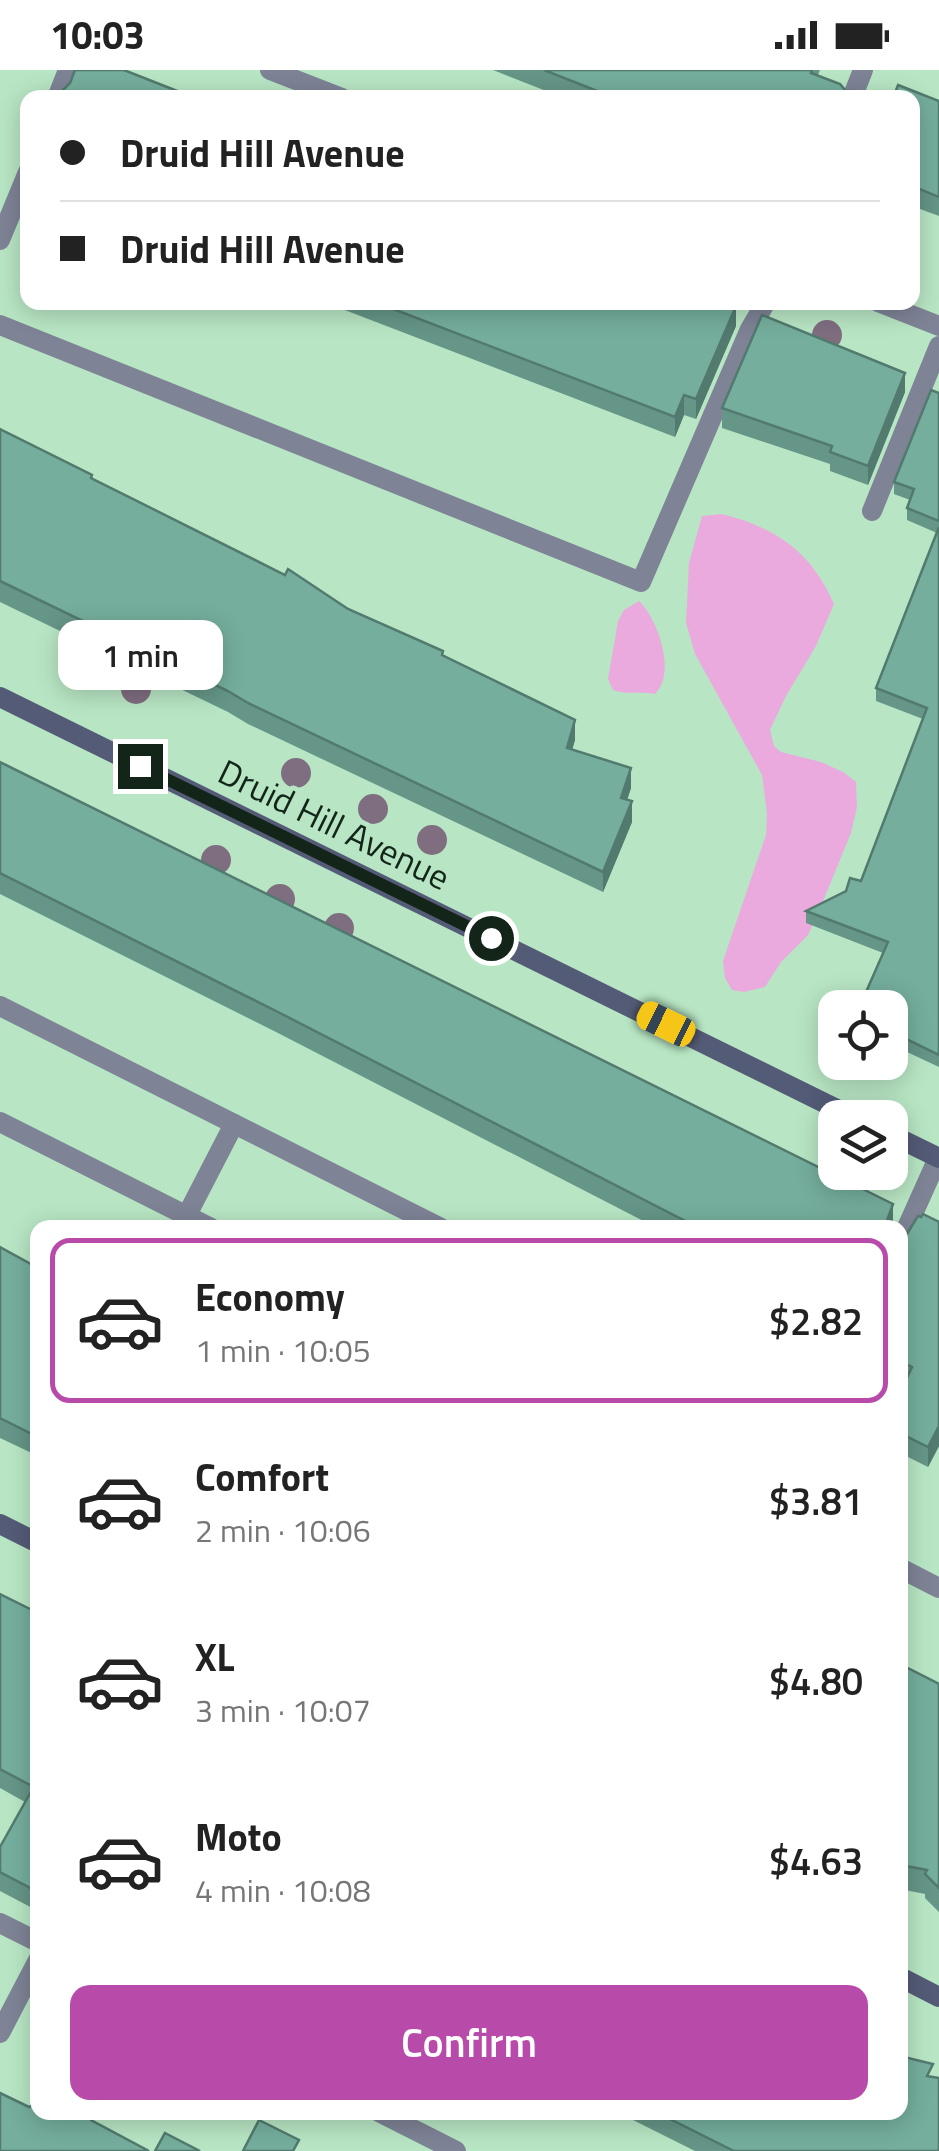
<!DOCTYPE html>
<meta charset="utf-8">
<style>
:root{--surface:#fff;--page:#f2f2f2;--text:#222;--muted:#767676;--line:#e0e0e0;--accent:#b84baa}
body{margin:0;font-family:"Titillium Web",sans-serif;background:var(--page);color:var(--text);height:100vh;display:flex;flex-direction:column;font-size:38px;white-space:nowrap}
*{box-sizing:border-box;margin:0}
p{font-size:32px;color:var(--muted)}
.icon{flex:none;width:55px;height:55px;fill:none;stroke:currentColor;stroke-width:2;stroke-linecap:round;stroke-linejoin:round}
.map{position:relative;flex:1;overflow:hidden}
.sheet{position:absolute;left:30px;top:1150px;width:878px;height:900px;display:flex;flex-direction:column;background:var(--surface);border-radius:20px;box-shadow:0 5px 25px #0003}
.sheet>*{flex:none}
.top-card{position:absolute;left:20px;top:20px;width:900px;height:220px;border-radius:20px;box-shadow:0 5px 25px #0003;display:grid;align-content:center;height:220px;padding:0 40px;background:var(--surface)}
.controls{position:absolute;left:818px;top:920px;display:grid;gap:20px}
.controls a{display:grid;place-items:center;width:90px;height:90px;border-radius:20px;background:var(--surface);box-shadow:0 5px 25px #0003;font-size:50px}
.end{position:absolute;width:45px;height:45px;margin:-22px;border:12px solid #132519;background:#fff;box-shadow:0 0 0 5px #fff}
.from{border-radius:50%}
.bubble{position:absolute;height:70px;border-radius:20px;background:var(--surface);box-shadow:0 5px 25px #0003;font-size:32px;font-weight:600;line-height:70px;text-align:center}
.car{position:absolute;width:30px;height:60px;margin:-30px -15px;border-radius:12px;box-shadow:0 0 8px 2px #0007;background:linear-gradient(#f5c518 24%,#345 0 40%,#f5c518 0 76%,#345 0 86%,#f5c518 0)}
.top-card b{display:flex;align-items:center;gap:35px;height:95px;font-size:38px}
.top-card b+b{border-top:2px solid var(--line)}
.top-card i{width:25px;height:25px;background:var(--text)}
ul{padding:18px 0 0;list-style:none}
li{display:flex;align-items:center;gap:30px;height:165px;margin:0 20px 15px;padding:0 20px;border:5px solid transparent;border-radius:20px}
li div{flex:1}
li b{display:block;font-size:38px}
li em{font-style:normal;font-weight:600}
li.selected{border-color:var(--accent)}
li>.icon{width:90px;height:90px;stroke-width:1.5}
.button{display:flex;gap:20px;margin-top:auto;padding:20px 40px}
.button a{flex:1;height:115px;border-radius:20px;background:var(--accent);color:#fff;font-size:40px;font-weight:600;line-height:115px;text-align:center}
.status{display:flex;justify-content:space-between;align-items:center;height:70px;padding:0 50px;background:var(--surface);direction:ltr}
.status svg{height:28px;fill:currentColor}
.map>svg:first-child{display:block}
.green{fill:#eaaade}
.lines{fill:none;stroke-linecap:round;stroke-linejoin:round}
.lane{stroke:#7e8396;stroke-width:20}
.street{stroke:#7e8396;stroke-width:20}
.secondary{stroke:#545b76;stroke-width:20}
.tree{fill:#7f6d80}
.wall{fill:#659687}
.shaded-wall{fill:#527a6e}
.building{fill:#75ae9d;stroke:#527a6e;stroke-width:2.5}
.route{stroke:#132519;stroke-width:12}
.labels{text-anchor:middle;stroke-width:10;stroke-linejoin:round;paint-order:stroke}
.street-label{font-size:35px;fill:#132519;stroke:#b8e6c4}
</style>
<div class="status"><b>10:03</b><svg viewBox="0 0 49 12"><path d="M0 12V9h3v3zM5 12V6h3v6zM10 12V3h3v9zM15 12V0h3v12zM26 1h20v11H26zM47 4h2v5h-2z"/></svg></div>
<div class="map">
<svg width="939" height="2081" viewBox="0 0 939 2081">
<rect width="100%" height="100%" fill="#b8e6c4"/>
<g class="green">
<path d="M722 444C777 458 811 482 834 534L816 576 786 626 770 660 774 676 781 682 821 692 843 702 856 712 857 737 851 763 826 824 808 865 781 892 765 917 744 922 732 920 725 908 723 891 766 765 767 743 762 705 695 584 686 553 689 493 702 446Z"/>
<path d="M639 531C658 549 677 604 655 624 641 621 625 625 613 620L608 609 618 551 624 540Z"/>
</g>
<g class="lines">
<g class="lane">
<polyline points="57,28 68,0"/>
<polyline points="0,170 28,102"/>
<polyline points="0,255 641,512 750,259 766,232"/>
<polyline points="872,441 939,276"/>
<polyline points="0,936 441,1158"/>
<polyline points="0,1052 211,1158"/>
<polyline points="187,1145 234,1054"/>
<polyline points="900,1173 938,1088"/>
<polyline points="900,1498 939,1518"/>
<polyline points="0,1853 38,1872"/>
<polyline points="379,2042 456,2081"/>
</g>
<g class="street">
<polyline points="270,0 342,28"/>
<polyline points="852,28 863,0"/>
<polyline points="878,232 939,256"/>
<polyline points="0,1963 38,1890"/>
</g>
<g class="secondary">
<polyline points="0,627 855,1048"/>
<polyline points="890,1064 939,1088"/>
<polyline points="0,1454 38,1473"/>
<polyline points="900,1907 939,1927"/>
</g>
</g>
<g class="tree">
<circle cx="827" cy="265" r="15"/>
<circle cx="136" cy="619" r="15"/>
<circle cx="296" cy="703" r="15"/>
<circle cx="373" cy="739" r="15"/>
<circle cx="432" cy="770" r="15"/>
<circle cx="216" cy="790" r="15"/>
<circle cx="280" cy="829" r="15"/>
<circle cx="339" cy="858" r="15"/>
</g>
<g class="wall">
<polygon points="493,0 820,0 818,5 846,21 875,28 564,28"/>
<polygon points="912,28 939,31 939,146 912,136"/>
<polygon points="324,232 727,232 736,256 696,349 684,345 675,367"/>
<polygon points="905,322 868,415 830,401 830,394 722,358 722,338"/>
<polygon points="939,323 939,997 890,974 890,938 883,883 806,853 806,841 846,821 861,811 923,649 876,631 876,618 937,463 907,450 907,438 910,430 894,424 894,412"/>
<polygon points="0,359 92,408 443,586 575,670 572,679 631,718 627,730 632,752 603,822 248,654 228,642 0,532"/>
<polygon points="0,692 893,1154 892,1158 657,1158 276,962 0,824"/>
<polygon points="939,1152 939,1376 928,1397 900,1383 900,1323 904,1314 900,1312 900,1166"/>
<polygon points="0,1177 38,1198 38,1386 0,1368"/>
<polygon points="0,1524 38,1543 38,1841 0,1821 0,1777 25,1732 0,1718"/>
<polygon points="900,1594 939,1614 939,1842 925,1828 925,1824 900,1819"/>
<polygon points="933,2007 939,2081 695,2081 617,2042 900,2042"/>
</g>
<g class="shaded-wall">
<polygon points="736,236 736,256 696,349 696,329"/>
<polygon points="905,303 905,322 868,415 868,396"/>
<polygon points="684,325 684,345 675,367 675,347"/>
<polygon points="575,650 575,670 567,698 567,678"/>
<polygon points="631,698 631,718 621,748 621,728"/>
<polygon points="632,731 632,752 603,822 603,802"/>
<polygon points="893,1134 893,1154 892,1158 886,1158 886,1153"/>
<polygon points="939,1356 939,1376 928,1397 928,1377"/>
</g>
<g class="building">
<polygon points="75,0 124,0 195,28 58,28 61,22 70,13"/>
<polygon points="544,0 812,0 811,3 840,14 846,21 857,21 875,28 615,28"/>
<polygon points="898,15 939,31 939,127 912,116 912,28 893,28"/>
<polygon points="375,232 727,232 736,236 696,329 684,325 675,347"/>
<polygon points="762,245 905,303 868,396 830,382 832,376 722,338"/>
<polygon points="931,320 939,323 939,451 907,438 914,419 894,412"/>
<polygon points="0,359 92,405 91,408 285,505 288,499 348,539 443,581 442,585 575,650 567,678 631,698 621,728 632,731 603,802 248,633 228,621 0,511"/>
<polygon points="939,457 939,985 890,961 890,938 859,938 888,872 806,841 846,821 850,808 861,811 927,638 876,618"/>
<polygon points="0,692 893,1134 886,1153 888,1158 699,1158 276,941 0,803"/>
<polygon points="923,1144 939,1152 939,1356 928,1377 900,1363 900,1323 912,1297 900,1291 900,1166 907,1164 918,1146 921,1147"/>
<polygon points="0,1177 38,1198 38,1367 0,1348"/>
<polygon points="0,1524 38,1543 38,1822 0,1802 0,1777 33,1718 30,1715 0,1699"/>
<polygon points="900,1594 939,1614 939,1818 925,1804 927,1800 900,1795"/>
<polygon points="900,1986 933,1994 927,2006 939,2008 939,2081 734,2081 656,2042 900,2042"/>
<polygon points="0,2023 29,2037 38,2033 38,2042 88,2042 91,2050 149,2081 0,2081"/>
<polygon points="259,2050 299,2070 293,2081 243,2081"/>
<polygon points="165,2063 200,2081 155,2081"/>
</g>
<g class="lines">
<polyline class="route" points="140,696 491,868"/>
</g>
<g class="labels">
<g class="street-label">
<text transform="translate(334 755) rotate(26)" y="12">Druid Hill Avenue</text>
</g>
</g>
</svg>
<div class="controls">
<a><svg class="icon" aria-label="locate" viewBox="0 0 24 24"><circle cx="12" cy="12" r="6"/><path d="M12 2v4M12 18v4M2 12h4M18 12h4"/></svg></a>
<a><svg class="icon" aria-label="layers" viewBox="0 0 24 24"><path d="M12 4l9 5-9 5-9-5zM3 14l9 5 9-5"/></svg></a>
</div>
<i class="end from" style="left:491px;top:868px"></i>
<i class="end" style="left:140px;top:696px"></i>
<div class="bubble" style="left:58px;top:550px;width:165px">1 min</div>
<i class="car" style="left:666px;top:954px;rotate:296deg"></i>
<div class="top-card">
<b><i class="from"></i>Druid Hill Avenue</b>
<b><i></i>Druid Hill Avenue</b>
</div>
<section class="sheet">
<ul>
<li class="selected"><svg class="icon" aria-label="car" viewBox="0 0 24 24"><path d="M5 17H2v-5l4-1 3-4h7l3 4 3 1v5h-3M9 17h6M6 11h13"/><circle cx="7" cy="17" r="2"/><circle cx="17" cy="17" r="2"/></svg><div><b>Economy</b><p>1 min · 10:05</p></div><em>$2.82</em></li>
<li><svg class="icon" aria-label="car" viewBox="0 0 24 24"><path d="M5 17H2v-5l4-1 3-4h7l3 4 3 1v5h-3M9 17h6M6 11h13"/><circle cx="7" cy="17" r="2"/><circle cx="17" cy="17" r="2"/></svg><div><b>Comfort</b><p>2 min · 10:06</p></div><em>$3.81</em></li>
<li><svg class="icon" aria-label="car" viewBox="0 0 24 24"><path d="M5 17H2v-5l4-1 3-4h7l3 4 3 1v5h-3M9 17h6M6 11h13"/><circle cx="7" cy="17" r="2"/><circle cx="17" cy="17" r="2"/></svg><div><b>XL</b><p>3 min · 10:07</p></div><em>$4.80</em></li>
<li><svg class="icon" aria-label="car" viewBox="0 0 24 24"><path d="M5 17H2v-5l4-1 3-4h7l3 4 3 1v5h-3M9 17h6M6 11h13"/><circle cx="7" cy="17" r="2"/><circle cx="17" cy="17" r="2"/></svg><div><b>Moto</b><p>4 min · 10:08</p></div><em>$4.63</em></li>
</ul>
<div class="button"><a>Confirm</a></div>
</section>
</div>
